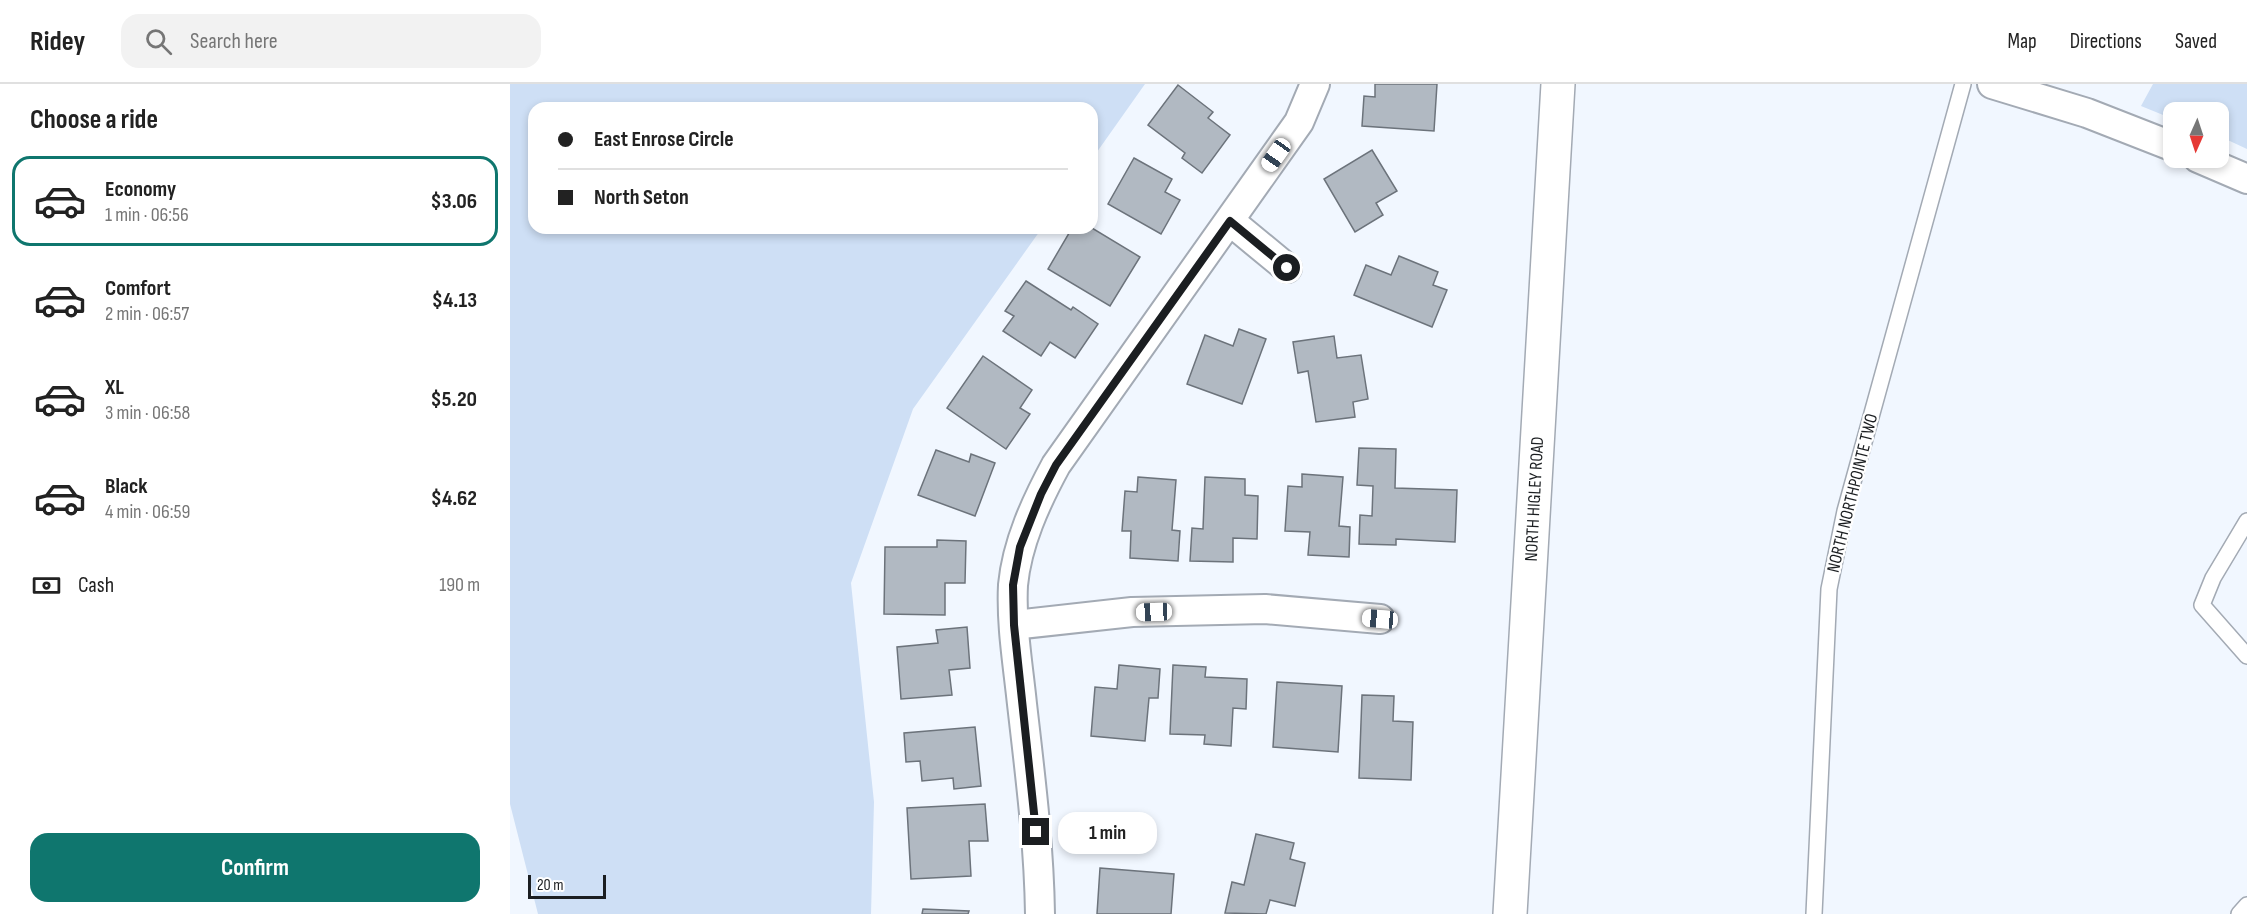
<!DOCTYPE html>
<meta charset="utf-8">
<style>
:root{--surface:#fff;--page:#f2f2f2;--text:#222;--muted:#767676;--line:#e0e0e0;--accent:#0f766e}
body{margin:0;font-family:"Sofia Sans Condensed",sans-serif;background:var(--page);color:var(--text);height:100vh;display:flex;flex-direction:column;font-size:22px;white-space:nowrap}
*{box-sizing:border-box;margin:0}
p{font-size:20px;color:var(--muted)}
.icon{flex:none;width:33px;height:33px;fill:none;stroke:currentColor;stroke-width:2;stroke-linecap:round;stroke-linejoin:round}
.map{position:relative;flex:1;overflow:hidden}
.details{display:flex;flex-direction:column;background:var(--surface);width:510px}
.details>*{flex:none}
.top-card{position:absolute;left:18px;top:18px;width:570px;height:132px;border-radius:18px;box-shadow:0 3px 9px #0003;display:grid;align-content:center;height:132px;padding:0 30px;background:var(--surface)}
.needle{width:39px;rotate:183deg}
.buttons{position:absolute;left:1653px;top:18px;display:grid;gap:12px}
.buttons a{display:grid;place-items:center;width:66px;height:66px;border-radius:12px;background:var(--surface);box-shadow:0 3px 9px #0003;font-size:30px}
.scale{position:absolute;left:18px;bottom:15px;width:78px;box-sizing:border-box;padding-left:6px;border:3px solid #1b1e21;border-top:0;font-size:16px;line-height:21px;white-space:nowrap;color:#1b1e21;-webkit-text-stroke:4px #fff;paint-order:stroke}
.end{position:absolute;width:27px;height:27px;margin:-14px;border:8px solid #1b1e21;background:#fff;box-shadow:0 0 0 3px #fff}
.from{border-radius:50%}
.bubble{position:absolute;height:42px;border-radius:18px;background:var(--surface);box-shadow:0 3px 9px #0003;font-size:20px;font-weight:700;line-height:42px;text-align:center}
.car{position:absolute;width:18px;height:36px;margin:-18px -9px;border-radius:8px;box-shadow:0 0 4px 2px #0007;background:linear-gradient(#fff 24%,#345 0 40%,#fff 0 76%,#345 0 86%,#fff 0)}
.top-card b{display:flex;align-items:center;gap:21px;height:57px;font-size:22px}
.top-card b+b{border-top:2px solid var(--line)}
.top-card i{width:15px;height:15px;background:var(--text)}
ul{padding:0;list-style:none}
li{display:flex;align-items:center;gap:18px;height:90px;margin:0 12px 9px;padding:0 18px;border:3px solid transparent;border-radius:18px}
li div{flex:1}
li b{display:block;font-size:22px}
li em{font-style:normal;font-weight:700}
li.selected{border-color:var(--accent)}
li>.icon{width:54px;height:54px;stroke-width:1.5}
h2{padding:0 30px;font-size:27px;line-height:72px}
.pay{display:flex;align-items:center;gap:15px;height:66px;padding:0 30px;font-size:22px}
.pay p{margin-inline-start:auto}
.button{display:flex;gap:12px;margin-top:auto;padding:12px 30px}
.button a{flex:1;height:69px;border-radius:18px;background:var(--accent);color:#fff;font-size:24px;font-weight:700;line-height:69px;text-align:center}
header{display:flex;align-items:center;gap:36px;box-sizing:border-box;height:84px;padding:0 30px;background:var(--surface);border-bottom:2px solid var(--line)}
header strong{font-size:28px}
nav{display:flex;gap:33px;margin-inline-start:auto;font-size:21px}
.search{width:420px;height:54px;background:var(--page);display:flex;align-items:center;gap:15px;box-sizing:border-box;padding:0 21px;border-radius:18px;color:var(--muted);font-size:22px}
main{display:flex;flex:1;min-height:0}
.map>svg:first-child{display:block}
.green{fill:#cedff5}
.building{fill:#b1b9c2;stroke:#6c737b;stroke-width:1.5}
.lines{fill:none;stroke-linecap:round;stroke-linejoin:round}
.service-casing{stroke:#a3aab4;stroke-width:18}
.minor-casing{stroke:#a3aab4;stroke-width:32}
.secondary-casing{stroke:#a3aab4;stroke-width:36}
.service{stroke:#fff;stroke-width:15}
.minor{stroke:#fff;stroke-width:28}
.secondary{stroke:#fff;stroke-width:33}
.route{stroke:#1b1e21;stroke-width:8}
.labels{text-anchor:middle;stroke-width:4.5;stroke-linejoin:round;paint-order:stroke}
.street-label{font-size:18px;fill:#1b1e21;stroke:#fff}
</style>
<header>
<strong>Ridey</strong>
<div class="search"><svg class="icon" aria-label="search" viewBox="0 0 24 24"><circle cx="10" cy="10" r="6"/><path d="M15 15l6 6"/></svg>Search here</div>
<nav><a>Map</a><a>Directions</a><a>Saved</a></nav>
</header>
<main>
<section class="details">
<h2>Choose a ride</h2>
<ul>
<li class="selected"><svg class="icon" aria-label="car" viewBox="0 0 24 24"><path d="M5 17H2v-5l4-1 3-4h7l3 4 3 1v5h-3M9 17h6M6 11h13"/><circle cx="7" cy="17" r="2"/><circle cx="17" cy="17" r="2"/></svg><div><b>Economy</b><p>1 min · 06:56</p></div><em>$3.06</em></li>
<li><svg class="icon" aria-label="car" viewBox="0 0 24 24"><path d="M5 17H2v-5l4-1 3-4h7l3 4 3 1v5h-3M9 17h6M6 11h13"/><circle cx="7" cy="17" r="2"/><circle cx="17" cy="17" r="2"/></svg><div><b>Comfort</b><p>2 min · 06:57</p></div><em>$4.13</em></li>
<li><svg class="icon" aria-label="car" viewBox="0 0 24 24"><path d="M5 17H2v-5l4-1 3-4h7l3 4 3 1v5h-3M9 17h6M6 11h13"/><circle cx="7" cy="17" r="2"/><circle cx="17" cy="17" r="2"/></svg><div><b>XL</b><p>3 min · 06:58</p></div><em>$5.20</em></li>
<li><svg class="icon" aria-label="car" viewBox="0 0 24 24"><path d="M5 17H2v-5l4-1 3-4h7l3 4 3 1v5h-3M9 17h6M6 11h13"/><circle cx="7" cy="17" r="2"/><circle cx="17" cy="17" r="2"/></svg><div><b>Black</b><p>4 min · 06:59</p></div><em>$4.62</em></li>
</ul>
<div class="pay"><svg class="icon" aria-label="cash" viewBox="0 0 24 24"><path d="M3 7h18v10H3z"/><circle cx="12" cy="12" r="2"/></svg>Cash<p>190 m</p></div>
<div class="button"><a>Confirm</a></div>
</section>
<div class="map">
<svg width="1737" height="830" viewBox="0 0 1737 830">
<rect width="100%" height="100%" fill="#f1f7ff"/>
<g class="green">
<polygon points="0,0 635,0 582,75 582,24 24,24 24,144 532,144 403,325 341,499 364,718 361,830 28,830 0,720"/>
<polygon points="1643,0 1737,0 1737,65 1709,52 1708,28 1664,28 1663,35 1631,22"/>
</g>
<g class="building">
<polygon points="865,0 927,0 924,47 852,42 854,12 865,13"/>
<polygon points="668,1 703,28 698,34 720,51 692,89 672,74 675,69 638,41"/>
<polygon points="862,66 887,107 866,119 873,131 845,148 814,95"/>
<polygon points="624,74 662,95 655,108 670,116 651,150 598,120"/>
<polygon points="562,144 582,144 630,173 600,222 538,185"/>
<polygon points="889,172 928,188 923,201 937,206 922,243 844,211 856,181 881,191"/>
<polygon points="516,197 561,226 563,223 588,240 565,274 540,258 531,272 493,247 504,232 495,227"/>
<polygon points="729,245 756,255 732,320 677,300 695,251 723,262"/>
<polygon points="824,252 827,274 851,271 858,315 843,318 845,333 806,338 798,287 788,289 783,258"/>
<polygon points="473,272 522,306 510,324 520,330 496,365 437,324"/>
<polygon points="849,364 886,365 885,404 947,406 945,458 886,455 886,461 849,460 850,431 862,432 863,402 847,401"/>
<polygon points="426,366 459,378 461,370 485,379 465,432 408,411"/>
<polygon points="792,390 833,393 829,442 840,443 839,473 798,471 800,448 775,447 778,402 792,403"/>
<polygon points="628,393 666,396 662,446 670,447 668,477 620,474 621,447 612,447 615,407 627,408"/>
<polygon points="695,393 735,395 735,411 748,412 747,455 723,454 723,478 680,477 682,444 693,445"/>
<polygon points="427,456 456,457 455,499 435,499 435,531 374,530 375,463 427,463"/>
<polygon points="457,543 460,584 439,586 442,611 391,615 387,563 428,559 426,546"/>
<polygon points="609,581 650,585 648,614 639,614 635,657 581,652 585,603 607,605"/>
<polygon points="663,581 696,583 695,593 737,595 736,625 723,624 721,662 694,660 695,651 660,650"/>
<polygon points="767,598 832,602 828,668 763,663"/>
<polygon points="852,611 884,612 883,637 903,638 901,696 849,694"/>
<polygon points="465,643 471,702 444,705 443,694 412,697 410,677 396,678 394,649"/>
<polygon points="475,720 478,757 459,757 461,792 401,795 397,724"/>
<polygon points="746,750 784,759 780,775 795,779 785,822 760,816 756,830 715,829 722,798 734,801"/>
<polygon points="590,784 664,790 661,830 587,830"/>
<polygon points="413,825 459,827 458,830 412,830"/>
</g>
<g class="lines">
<g class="service-casing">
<g id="service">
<polyline points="1737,437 1703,494 1692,521 1737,572"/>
<polyline points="1304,830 1319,505 1335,427 1453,0"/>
<polyline points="1729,830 1737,821"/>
</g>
</g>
<g class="minor-casing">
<g id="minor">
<polyline points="1482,0 1577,29 1664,63"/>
<polyline points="1688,74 1737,95"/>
<polyline points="720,137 777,184"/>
<polyline points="504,541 622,528 755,525 870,535"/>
<path d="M530 830C529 760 520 690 512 620 508 581 501 541 503 501 507 459 526 418 546 381L789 38 805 0"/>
</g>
</g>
<g class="secondary-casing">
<polyline id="secondary" points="1000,830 1048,0"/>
</g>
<use href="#service" class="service"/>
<use href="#minor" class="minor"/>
<use href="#secondary" class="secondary"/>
</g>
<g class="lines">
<polyline class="route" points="526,748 504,541 503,501 510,463 531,410 546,381 720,137 777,184"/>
</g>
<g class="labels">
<g class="street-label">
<text transform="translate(1342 409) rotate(-76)" y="6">NORTH NORTHPOINTE TWO</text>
<text transform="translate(1024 415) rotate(-87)" y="6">NORTH HIGLEY ROAD</text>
</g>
</g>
</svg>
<div class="buttons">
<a><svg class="needle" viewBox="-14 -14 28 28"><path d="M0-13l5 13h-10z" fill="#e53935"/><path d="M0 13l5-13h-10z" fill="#767676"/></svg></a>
</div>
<div class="scale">20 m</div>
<i class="end from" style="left:777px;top:184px"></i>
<i class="end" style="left:526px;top:748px"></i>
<div class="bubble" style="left:548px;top:728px;width:99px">1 min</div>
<i class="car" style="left:766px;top:71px;rotate:215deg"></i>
<i class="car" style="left:644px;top:528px;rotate:268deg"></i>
<i class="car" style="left:870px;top:535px;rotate:275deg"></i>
<div class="top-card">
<b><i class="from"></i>East Enrose Circle</b>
<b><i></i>North Seton</b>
</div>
</div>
</main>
